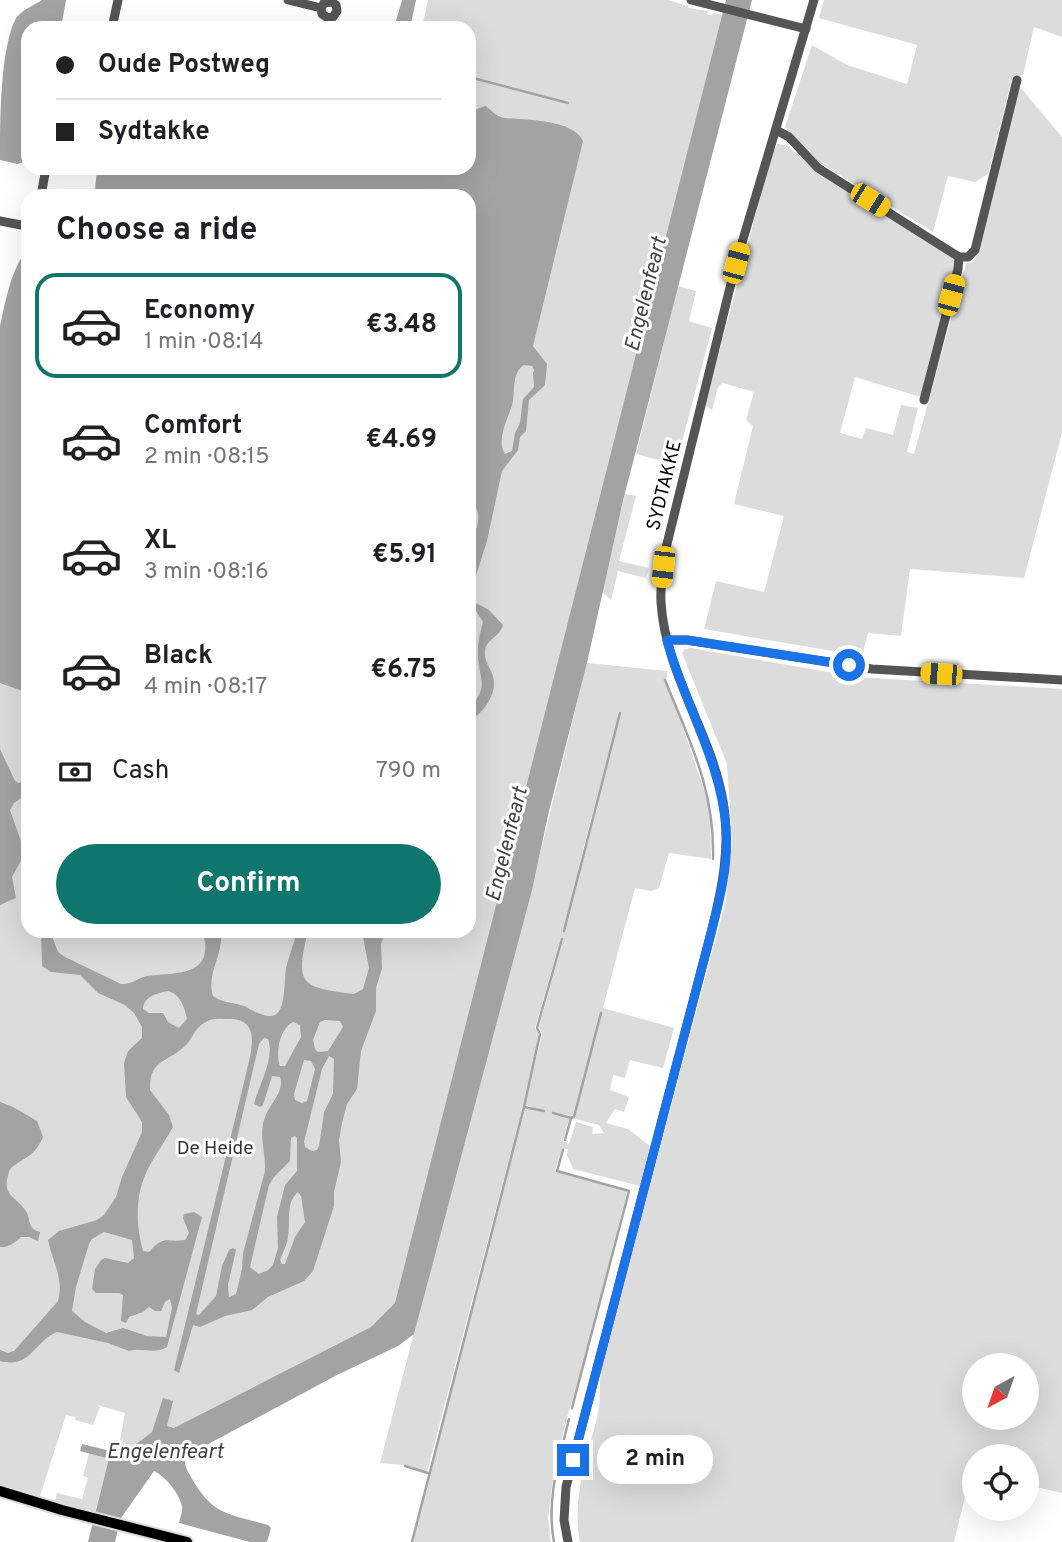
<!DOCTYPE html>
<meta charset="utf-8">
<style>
:root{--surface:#fff;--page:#f6f6f6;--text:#202124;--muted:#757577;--line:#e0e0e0;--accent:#0f766e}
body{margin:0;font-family:Overpass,sans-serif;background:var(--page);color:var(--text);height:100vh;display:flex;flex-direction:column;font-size:26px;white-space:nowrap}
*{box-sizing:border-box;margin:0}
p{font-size:23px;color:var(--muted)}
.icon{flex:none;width:38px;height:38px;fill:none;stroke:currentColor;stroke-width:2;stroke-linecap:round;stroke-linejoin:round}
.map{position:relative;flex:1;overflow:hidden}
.details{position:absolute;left:21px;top:189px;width:455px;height:749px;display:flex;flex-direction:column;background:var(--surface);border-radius:21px;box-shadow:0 7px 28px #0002}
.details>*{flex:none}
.guide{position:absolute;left:21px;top:21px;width:455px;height:154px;border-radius:21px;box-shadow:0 7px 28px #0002;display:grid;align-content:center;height:154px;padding:0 35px;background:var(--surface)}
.needle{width:46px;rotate:220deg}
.fabs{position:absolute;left:962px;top:1353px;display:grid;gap:14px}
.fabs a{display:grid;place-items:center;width:77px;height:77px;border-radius:50%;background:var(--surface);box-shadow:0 7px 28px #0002;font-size:35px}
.end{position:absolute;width:32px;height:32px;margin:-16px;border:9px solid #1a73e8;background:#fff;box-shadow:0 0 0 4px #fff}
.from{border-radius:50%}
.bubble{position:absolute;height:49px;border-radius:24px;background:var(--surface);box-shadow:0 7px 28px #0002;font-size:23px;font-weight:700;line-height:49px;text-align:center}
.car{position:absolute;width:21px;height:42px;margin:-21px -10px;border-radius:9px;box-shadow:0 0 5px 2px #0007;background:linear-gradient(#f5c518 24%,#345 0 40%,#f5c518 0 76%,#345 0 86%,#f5c518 0)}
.guide b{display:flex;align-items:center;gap:24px;height:66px;font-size:26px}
.guide b+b{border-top:2px solid var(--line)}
.guide i{width:18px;height:18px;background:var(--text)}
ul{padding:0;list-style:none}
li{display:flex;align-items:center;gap:21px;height:105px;margin:0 14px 10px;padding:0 21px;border:4px solid transparent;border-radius:21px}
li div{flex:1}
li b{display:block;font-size:26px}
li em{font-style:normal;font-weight:700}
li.on{border-color:var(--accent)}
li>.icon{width:63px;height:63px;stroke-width:1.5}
h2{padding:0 35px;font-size:32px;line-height:84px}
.pay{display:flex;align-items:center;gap:18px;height:77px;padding:0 35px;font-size:26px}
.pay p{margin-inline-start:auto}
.button{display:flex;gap:14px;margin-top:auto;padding:14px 35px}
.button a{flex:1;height:80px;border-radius:42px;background:var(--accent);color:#fff;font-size:28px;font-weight:700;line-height:80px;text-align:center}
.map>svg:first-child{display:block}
.green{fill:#dcdcdc;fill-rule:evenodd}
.water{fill:#a3a3a3;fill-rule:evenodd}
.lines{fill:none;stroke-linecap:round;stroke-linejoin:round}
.stream{stroke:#a3a3a3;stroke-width:2.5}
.major-casing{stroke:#dbdbdb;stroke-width:14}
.minor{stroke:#555;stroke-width:9}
.major{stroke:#000;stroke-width:10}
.route{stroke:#1a73e8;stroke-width:9}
.labels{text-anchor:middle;stroke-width:6;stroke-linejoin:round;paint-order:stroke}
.street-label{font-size:19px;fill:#000;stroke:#fff}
.park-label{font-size:19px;fill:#333;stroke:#fff}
.water-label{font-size:21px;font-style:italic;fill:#444;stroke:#fff}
</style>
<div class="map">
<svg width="1062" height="1542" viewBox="0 0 1062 1542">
<rect width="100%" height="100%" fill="#fff"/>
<g class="green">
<polygon points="428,0 668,0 688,6 688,8 708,11 707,14 712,15 714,13 722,15 723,18 396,1305 372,1330 173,1432 156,1427 147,1437 123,1454 118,1452 125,1413 97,1405 100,1407 93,1425 75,1420 75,1417 66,1415 40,1496 0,1485 0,636 28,596 28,931 469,931 469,28 422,28"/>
<polygon points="824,0 1062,0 1062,37 1034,27 1023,75 1012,78 988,174 975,182 948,176 933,232 825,166 813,158 785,127 812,45 847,65 907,84 917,45 819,18"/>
<polygon points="1020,87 1062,137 1062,433 1024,578 910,569 901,636 868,633 862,656 704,629 716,581 764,592 784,516 734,504 753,426 746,420 754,392 723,383 718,387 712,410 705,405 770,161 777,144 786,145 827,178 954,259 954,268 921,397 855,377 840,433 862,439 866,428 893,435 901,405 918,408 907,452 914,454 965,268 966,263 971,263 975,259"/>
<polygon points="678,286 696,291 689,321 712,328 676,465 636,454"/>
<polygon points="625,494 636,496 619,561 649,568 646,578 618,571 611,600 602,592"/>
<path d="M691 648 856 677 1062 689V1493L1027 1485V1456H975V1472H971L954 1542H580C571 1497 588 1456 598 1413 601 1399 599 1383 601 1369L726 900 732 843 727 764 682 653 685 649ZM975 1365H1027V1418H975Z"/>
<path d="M587 663 667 671V678L664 680 679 716 710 808 711 859 669 853 659 888 651 891 635 888 603 1008 674 1028 663 1068 630 1060 625 1078 613 1075 610 1090 629 1097 624 1112 615 1109 606 1123 628 1129 650 1146 640 1186 573 1169 567 1155 568 1149H562L555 1171 627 1192 583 1368 568 1414 554 1470 548 1518 551 1542H413L524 1108 545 1111 525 1105 542 1034 539 1027 563 940 561 938 535 1028 539 1036 523 1106 427 1472 405 1465 380 1463 510 966C539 866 561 764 587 663ZM620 711 621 713 565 932 584 846ZM577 1108 575 1119 599 1125 604 1133 592 1134 593 1127 576 1122 569 1144 563 1141 569 1119 552 1114 553 1112 573 1117Z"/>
<polygon points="89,1453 106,1458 108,1462 95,1512 55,1501 57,1493 82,1499 88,1478 83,1476"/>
</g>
<g class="water">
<path d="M42 0H66L61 28H28V160L18 164 0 160C0 120 0 49 16 18 23 9 33 6 42 0Z"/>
<polygon points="402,0 416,0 410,28 394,28"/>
<path d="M726 0H752L623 501 587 663 549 811 532 890 414 1334 398 1346 337 1375 186 1456C183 1464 187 1470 191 1477 213 1516 227 1513 268 1525L271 1528 267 1542H250L179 1523C180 1518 183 1511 182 1506 179 1493 165 1476 154 1471L121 1518 115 1542H88L108 1462 106 1458 80 1451 82 1444 123 1454 152 1432 163 1398 173 1401 167 1426 174 1428 371 1327 395 1303Z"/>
<path d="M485 106C492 110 496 117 504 118 524 120 573 119 583 141L533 346 547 364 545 385 529 400 526 431 520 437 518 450 502 471 487 541 472 588 473 599 476 603 489 610 503 625C500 637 486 639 485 651 484 659 488 665 491 671 501 691 484 712 469 722V708C490 687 479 680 478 656 477 644 480 633 483 622L476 611H469C469 592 465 569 469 550 472 536 483 522 476 508L469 509V196H97L95 190 97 168H469V112ZM524 365 532 366 534 370 533 373 534 387 523 399 520 423 515 433 512 451 505 454C495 439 510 416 513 401 515 388 512 373 524 365Z"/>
<path d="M28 248V693L0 683V326C6 299 11 269 28 248Z"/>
<polygon points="0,749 15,781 19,783 28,779 28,793 14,803 10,810 23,847 23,857 12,877 16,898 0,905"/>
<path d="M41 931H50L58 952 65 957 121 984C132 985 137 978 147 976 165 973 202 977 205 952 206 944 205 938 201 931H221C224 954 206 974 213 996 222 1003 233 1002 244 1006 252 1010 266 1019 275 1015 286 1010 284 979 286 968 289 956 294 943 297 931H308C295 985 300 987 354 994L363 989 369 968 363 937 365 931H386L381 944 382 969 376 988V1011L361 1051 357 1089 347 1104 342 1123 339 1140 341 1162 334 1192V1206L313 1271 304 1281 268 1297 252 1310 225 1316 200 1327 193 1325 179 1373 174 1370 246 1074C250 1055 263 1019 230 1019 221 1019 212 1017 204 1023 194 1029 192 1040 184 1047 166 1063 149 1060 150 1090L169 1115 173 1127C166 1140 157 1152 150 1165 135 1192 135 1222 143 1251L149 1252C166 1234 164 1243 185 1240L189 1233 183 1218 184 1214 194 1212 202 1217 167 1347C155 1355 142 1347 129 1351L108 1343 57 1332C33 1342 31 1369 0 1361V1350L8 1353 14 1351 58 1301C64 1277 52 1261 48 1240L59 1231 97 1220 104 1215 116 1197 122 1177 142 1132V1122L126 1097 124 1063 128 1051 142 1038V1027L134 1013 125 1005 98 993 80 975 51 972 42 966ZM167 991C180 993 185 1008 187 1019L179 1028 168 1022 163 1013H149L143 1009C144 996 156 994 167 991ZM325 1020 340 1021 343 1027 328 1051 318 1052 315 1049 313 1040 320 1022ZM293 1022 300 1025 301 1037 285 1066H280C275 1054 280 1028 293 1022ZM264 1038 268 1039C275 1059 259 1084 254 1104L260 1107 263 1105 272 1076 280 1077C285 1092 270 1103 265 1117 258 1135 266 1152 265 1171L243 1253 242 1269 236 1294 229 1297 228 1285 236 1250 233 1248 229 1250 222 1266 216 1296 199 1315 196 1314 259 1044ZM329 1056 334 1059 333 1094 324 1112 319 1146 317 1150 312 1151 305 1147 304 1142 322 1069ZM304 1060 311 1061 315 1069 307 1101 302 1103 295 1100 294 1094ZM295 1136 297 1138V1171L285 1185 277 1217 278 1248 273 1265 268 1270 259 1274 250 1267 269 1185 274 1177 290 1161 291 1138ZM298 1192 301 1196 305 1222 295 1237 285 1264H282L280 1260C283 1252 287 1245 288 1237 291 1222 285 1203 298 1192ZM104 1232 132 1240 134 1258 128 1263 105 1258 101 1260 95 1269 92 1289 96 1293H119L123 1295 121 1321 126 1323 129 1317 143 1312 149 1307 155 1311H161L165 1302 170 1299 172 1308 166 1337 147 1336 123 1328 106 1333 85 1322 72 1311 76 1287 89 1244 92 1239Z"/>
<path d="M0 1102 13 1107 37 1121 43 1137C34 1158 25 1156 10 1169 0 1196 15 1195 25 1210 32 1219 26 1228 40 1232L38 1241 29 1237H21C14 1243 9 1248 0 1247Z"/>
</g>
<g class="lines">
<g class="stream">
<polyline points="469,77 568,103"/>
<path d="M665 680C690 742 715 790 713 859"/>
<polyline points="564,931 620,713"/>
<polyline points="524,1107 544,1111"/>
<polyline points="553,1113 571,1118"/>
<polyline points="565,1140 571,1118 574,1117 601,1013"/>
<polyline points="563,1150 557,1171 629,1191 572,1408"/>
<polyline points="405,1466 428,1473"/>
<polyline points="412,1542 524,1107 540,1034 537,1028 562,939"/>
<path d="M554 1542C546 1499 559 1460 569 1419"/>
</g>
<g class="major-casing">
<polyline id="major" points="0,1491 62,1510 187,1542"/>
</g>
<g class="minor">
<polyline points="288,0 321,8 322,14 328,18 333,17 337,11 336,5 332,2 324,3 321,8"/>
<polyline points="691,0 806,29"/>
<polyline points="112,28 118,0"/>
<polyline points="776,130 789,137 818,168 959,257 958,269 924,400"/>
<polyline points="41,196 46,168"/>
<polyline points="0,221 21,225 28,221"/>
<polyline points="959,257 968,257 975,250 1017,80"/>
<polyline points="667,640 687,640 872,669 1062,680"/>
<path d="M568 1542 564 1520 566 1487 711 933C722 889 731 847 723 801 711 732 665 673 661 602 660 584 663 566 666 548L736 263 814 0"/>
</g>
<use href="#major" class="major"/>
</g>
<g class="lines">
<path class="route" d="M573 1460 711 933C720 899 729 864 726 828 721 761 684 704 667 640H687L849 665"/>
</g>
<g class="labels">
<g class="street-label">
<text transform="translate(663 485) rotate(-76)" y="7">SYDTAKKE</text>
</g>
<g class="park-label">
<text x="215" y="1154">De Heide</text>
</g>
<g class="water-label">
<text transform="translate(645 294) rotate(-76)" y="7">Engelenfeart</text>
<text transform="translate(506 844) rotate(-76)" y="7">Engelenfeart</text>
<text x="165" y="1458">Engelenfeart</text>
</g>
</g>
</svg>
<div class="fabs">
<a><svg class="needle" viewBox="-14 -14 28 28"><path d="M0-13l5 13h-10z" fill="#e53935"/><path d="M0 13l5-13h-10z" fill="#757577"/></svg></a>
<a><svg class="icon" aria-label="locate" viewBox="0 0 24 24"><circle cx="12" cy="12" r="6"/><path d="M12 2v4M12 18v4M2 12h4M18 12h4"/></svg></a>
</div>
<i class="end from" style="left:849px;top:665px"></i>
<i class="end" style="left:573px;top:1460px"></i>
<div class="bubble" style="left:597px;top:1435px;width:116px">2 min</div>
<i class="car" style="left:870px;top:200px;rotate:122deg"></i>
<i class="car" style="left:736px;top:263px;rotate:15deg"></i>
<i class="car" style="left:951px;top:295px;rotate:15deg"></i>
<i class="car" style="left:663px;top:567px;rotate:186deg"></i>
<i class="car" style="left:941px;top:674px;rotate:274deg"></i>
<div class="guide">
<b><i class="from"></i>Oude Postweg</b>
<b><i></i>Sydtakke</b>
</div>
<section class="details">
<h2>Choose a ride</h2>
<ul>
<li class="on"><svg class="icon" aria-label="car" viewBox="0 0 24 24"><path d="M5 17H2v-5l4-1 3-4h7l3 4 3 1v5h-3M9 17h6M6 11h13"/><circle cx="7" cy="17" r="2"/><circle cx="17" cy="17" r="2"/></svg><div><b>Economy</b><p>1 min · 08:14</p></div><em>€3.48</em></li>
<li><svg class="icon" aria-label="car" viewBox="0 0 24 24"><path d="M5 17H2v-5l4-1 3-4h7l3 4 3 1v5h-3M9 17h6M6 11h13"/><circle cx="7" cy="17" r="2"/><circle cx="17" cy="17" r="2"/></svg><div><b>Comfort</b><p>2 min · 08:15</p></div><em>€4.69</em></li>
<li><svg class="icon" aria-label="car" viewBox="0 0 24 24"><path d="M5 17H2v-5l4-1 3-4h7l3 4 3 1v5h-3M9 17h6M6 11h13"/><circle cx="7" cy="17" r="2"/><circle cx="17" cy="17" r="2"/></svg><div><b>XL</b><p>3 min · 08:16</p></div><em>€5.91</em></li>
<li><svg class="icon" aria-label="car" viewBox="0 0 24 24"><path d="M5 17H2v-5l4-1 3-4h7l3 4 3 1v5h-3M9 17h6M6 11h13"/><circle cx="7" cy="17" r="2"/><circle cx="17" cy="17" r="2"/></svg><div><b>Black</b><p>4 min · 08:17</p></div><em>€6.75</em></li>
</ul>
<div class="pay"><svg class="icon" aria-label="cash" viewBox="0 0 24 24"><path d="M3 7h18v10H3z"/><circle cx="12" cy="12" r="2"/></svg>Cash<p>790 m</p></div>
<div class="button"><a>Confirm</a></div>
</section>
</div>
